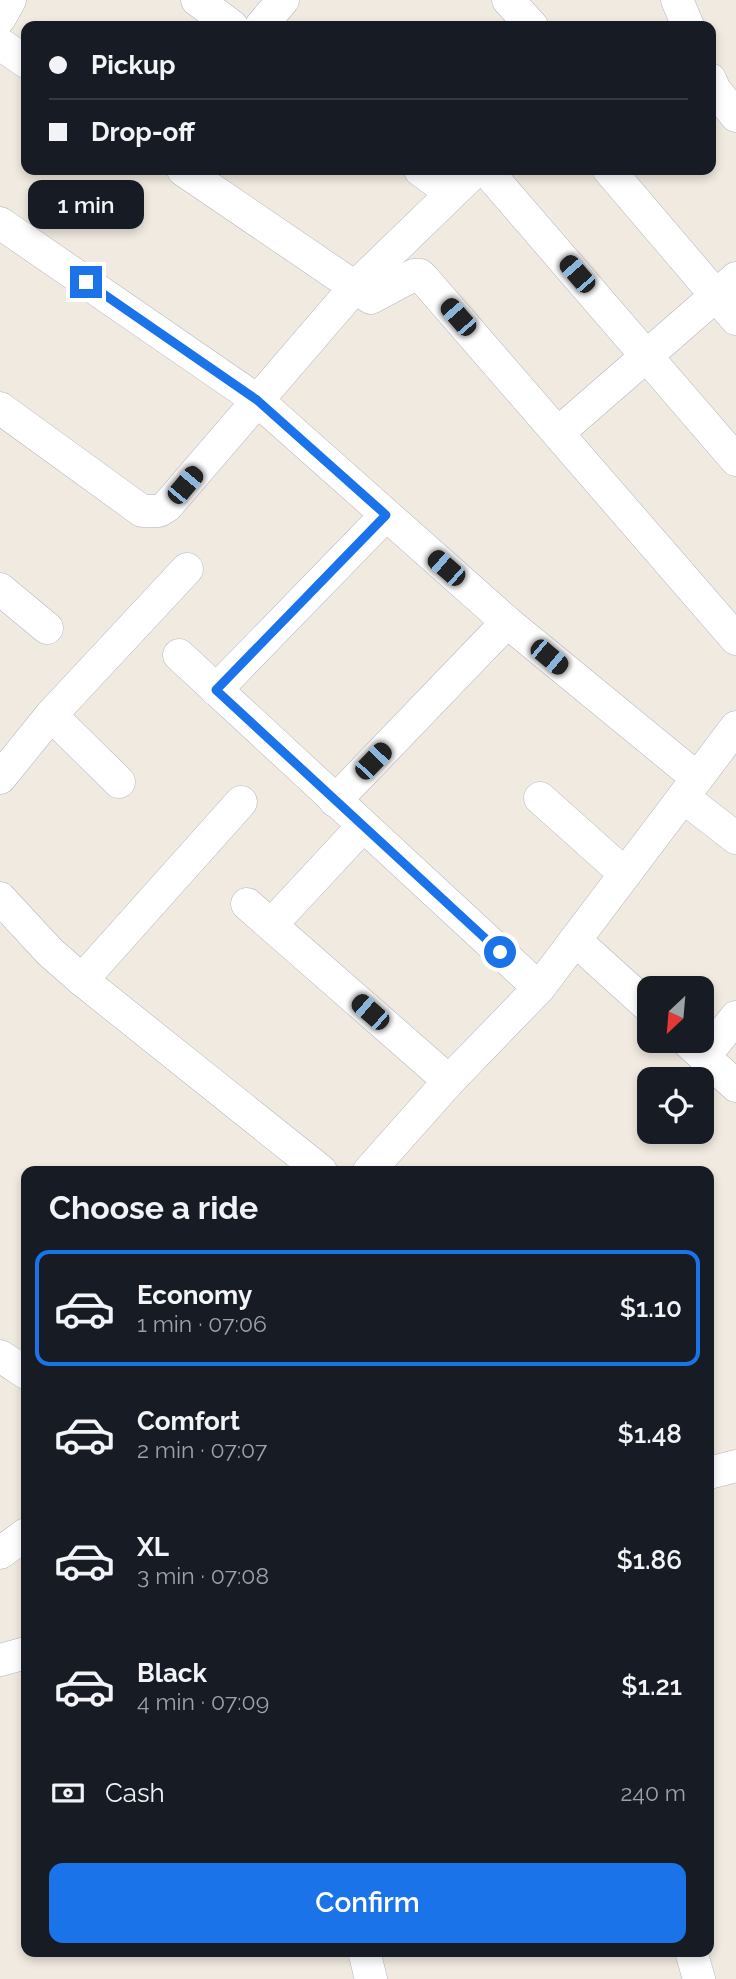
<!DOCTYPE html>
<meta charset="utf-8">
<style>
:root{--surface:#171b24;--page:#242831;--text:#f1f3f6;--muted:#9ea1a6;--line:#363941;--accent:#1a73e8}
body{margin:0;font-family:Raleway,sans-serif;background:var(--page);color:var(--text);height:100vh;display:flex;flex-direction:column;font-size:26px;white-space:nowrap}
*{box-sizing:border-box;margin:0}
p{font-size:23px;color:var(--muted)}
.icon{flex:none;width:38px;height:38px;fill:none;stroke:currentColor;stroke-width:2;stroke-linecap:round;stroke-linejoin:round}
.map{position:relative;flex:1;overflow:hidden}
.side{position:absolute;left:21px;top:1166px;width:693px;height:791px;display:flex;flex-direction:column;background:var(--surface);border-radius:14px;box-shadow:0 4px 10px #0003}
.side>*{flex:none}
.hud{position:absolute;left:21px;top:21px;width:695px;height:154px;border-radius:14px;box-shadow:0 4px 10px #0003;display:grid;align-content:center;height:154px;padding:0 28px;background:var(--surface)}
.needle{width:46px;rotate:206deg}
.fabs{position:absolute;left:637px;top:976px;display:grid;gap:14px}
.fabs a{display:grid;place-items:center;width:77px;height:77px;border-radius:14px;background:var(--surface);box-shadow:0 4px 10px #0003;font-size:35px}
.end{position:absolute;width:32px;height:32px;margin:-16px;border:9px solid #1a73e8;background:#fff;box-shadow:0 0 0 4px #fff}
.from{border-radius:50%}
.bubble{position:absolute;height:49px;border-radius:14px;background:var(--surface);box-shadow:0 4px 10px #0003;font-size:23px;font-weight:600;line-height:49px;text-align:center}
.car{position:absolute;width:21px;height:42px;margin:-21px -10px;border-radius:9px;box-shadow:0 0 5px 2px #0007;background:linear-gradient(#222 24%,#8ab4d8 0 40%,#222 0 76%,#8ab4d8 0 86%,#222 0)}
.hud b{display:flex;align-items:center;gap:24px;height:66px;font-size:26px}
.hud b+b{border-top:2px solid var(--line)}
.hud i{width:18px;height:18px;background:var(--text)}
ul{padding:0;list-style:none}
li{display:flex;align-items:center;gap:21px;height:116px;margin:0 14px 10px;padding:0 14px;border:4px solid transparent;border-radius:14px}
li div{flex:1}
li b{display:block;font-size:26px}
li em{font-style:normal;font-weight:600}
li.active{border-color:var(--accent)}
li>.icon{width:63px;height:63px;stroke-width:1.5}
h2{padding:0 28px;font-size:32px;line-height:84px}
.pay{display:flex;align-items:center;gap:18px;height:77px;padding:0 28px;font-size:26px}
.pay p{margin-inline-start:auto}
.action{display:flex;gap:14px;margin-top:auto;padding:14px 28px}
.action a{flex:1;height:80px;border-radius:14px;background:var(--accent);color:#fff;font-size:28px;font-weight:600;line-height:80px;text-align:center}
.map>svg:first-child{display:block}
.lines{fill:none;stroke-linecap:round;stroke-linejoin:round}
.minor-casing{stroke:#b4b5c2;stroke-width:33}
.minor{stroke:#fff;stroke-width:32}
.route{stroke:#1a73e8;stroke-width:9}
</style>
<div class="map">
<svg width="736" height="1979" viewBox="0 0 736 1979">
<rect width="100%" height="100%" fill="#f0eae0"/>
<g class="lines">
<g class="minor-casing">
<g id="minor">
<polyline points="197,0 232,26"/>
<polyline points="508,0 532,26"/>
<polyline points="677,0 688,26"/>
<polyline points="0,18 10,0"/>
<polyline points="261,26 283,0"/>
<polyline points="0,44 26,62"/>
<polyline points="710,79 715,90 736,116"/>
<polyline points="183,170 371,298 414,275 420,275 424,279 736,639"/>
<polyline points="420,170 450,192"/>
<polyline points="486,170 736,460"/>
<polyline points="609,170 736,319"/>
<polyline points="0,223 257,400 507,622 697,778"/>
<polyline points="0,408 142,511 159,511 167,506 355,287 476,170"/>
<polyline points="558,433 736,278"/>
<polyline points="0,589 47,628"/>
<polyline points="179,655 539,988"/>
<polyline points="216,690 386,515"/>
<polyline points="51,715 119,782"/>
<polyline points="0,778 51,715 187,569"/>
<polyline points="683,797 736,838"/>
<polyline points="540,798 625,874"/>
<polyline points="335,801 507,622"/>
<polyline points="0,898 50,952 82,980 241,802"/>
<polyline points="247,904 449,1081"/>
<polyline points="271,925 363,826"/>
<polyline points="575,940 649,1007"/>
<polyline points="82,980 321,1171"/>
<polyline points="687,1041 736,1086"/>
<polyline points="704,1057 736,1017"/>
<polyline points="369,1171 449,1081 539,988 736,727"/>
<polyline points="0,1356 26,1373"/>
<polyline points="709,1473 736,1466"/>
<polyline points="0,1553 26,1534"/>
<polyline points="0,1660 26,1653"/>
<polyline points="364,1951 371,1979"/>
<polyline points="691,1951 699,1979"/>
</g>
</g>
<use href="#minor" class="minor"/>
</g>
<g class="lines">
<polyline class="route" points="86,282 257,400 386,515 216,690 500,952"/>
</g>
</svg>
<div class="fabs">
<a><svg class="needle" viewBox="-14 -14 28 28"><path d="M0-13l5 13h-10z" fill="#e53935"/><path d="M0 13l5-13h-10z" fill="#9ea1a6"/></svg></a>
<a><svg class="icon" aria-label="locate" viewBox="0 0 24 24"><circle cx="12" cy="12" r="6"/><path d="M12 2v4M12 18v4M2 12h4M18 12h4"/></svg></a>
</div>
<i class="end from" style="left:500px;top:952px"></i>
<i class="end" style="left:86px;top:282px"></i>
<div class="bubble" style="left:28px;top:180px;width:116px">1 min</div>
<i class="car" style="left:577px;top:274px;rotate:319deg"></i>
<i class="car" style="left:458px;top:317px;rotate:319deg"></i>
<i class="car" style="left:185px;top:485px;rotate:40deg"></i>
<i class="car" style="left:446px;top:568px;rotate:311deg"></i>
<i class="car" style="left:549px;top:657px;rotate:130deg"></i>
<i class="car" style="left:373px;top:761px;rotate:44deg"></i>
<i class="car" style="left:370px;top:1012px;rotate:311deg"></i>
<div class="hud">
<b><i class="from"></i>Pickup</b>
<b><i></i>Drop-off</b>
</div>
<section class="side">
<h2>Choose a ride</h2>
<ul>
<li class="active"><svg class="icon" aria-label="car" viewBox="0 0 24 24"><path d="M5 17H2v-5l4-1 3-4h7l3 4 3 1v5h-3M9 17h6M6 11h13"/><circle cx="7" cy="17" r="2"/><circle cx="17" cy="17" r="2"/></svg><div><b>Economy</b><p>1 min · 07:06</p></div><em>$1.10</em></li>
<li><svg class="icon" aria-label="car" viewBox="0 0 24 24"><path d="M5 17H2v-5l4-1 3-4h7l3 4 3 1v5h-3M9 17h6M6 11h13"/><circle cx="7" cy="17" r="2"/><circle cx="17" cy="17" r="2"/></svg><div><b>Comfort</b><p>2 min · 07:07</p></div><em>$1.48</em></li>
<li><svg class="icon" aria-label="car" viewBox="0 0 24 24"><path d="M5 17H2v-5l4-1 3-4h7l3 4 3 1v5h-3M9 17h6M6 11h13"/><circle cx="7" cy="17" r="2"/><circle cx="17" cy="17" r="2"/></svg><div><b>XL</b><p>3 min · 07:08</p></div><em>$1.86</em></li>
<li><svg class="icon" aria-label="car" viewBox="0 0 24 24"><path d="M5 17H2v-5l4-1 3-4h7l3 4 3 1v5h-3M9 17h6M6 11h13"/><circle cx="7" cy="17" r="2"/><circle cx="17" cy="17" r="2"/></svg><div><b>Black</b><p>4 min · 07:09</p></div><em>$1.21</em></li>
</ul>
<div class="pay"><svg class="icon" aria-label="cash" viewBox="0 0 24 24"><path d="M3 7h18v10H3z"/><circle cx="12" cy="12" r="2"/></svg>Cash<p>240 m</p></div>
<div class="action"><a>Confirm</a></div>
</section>
</div>
